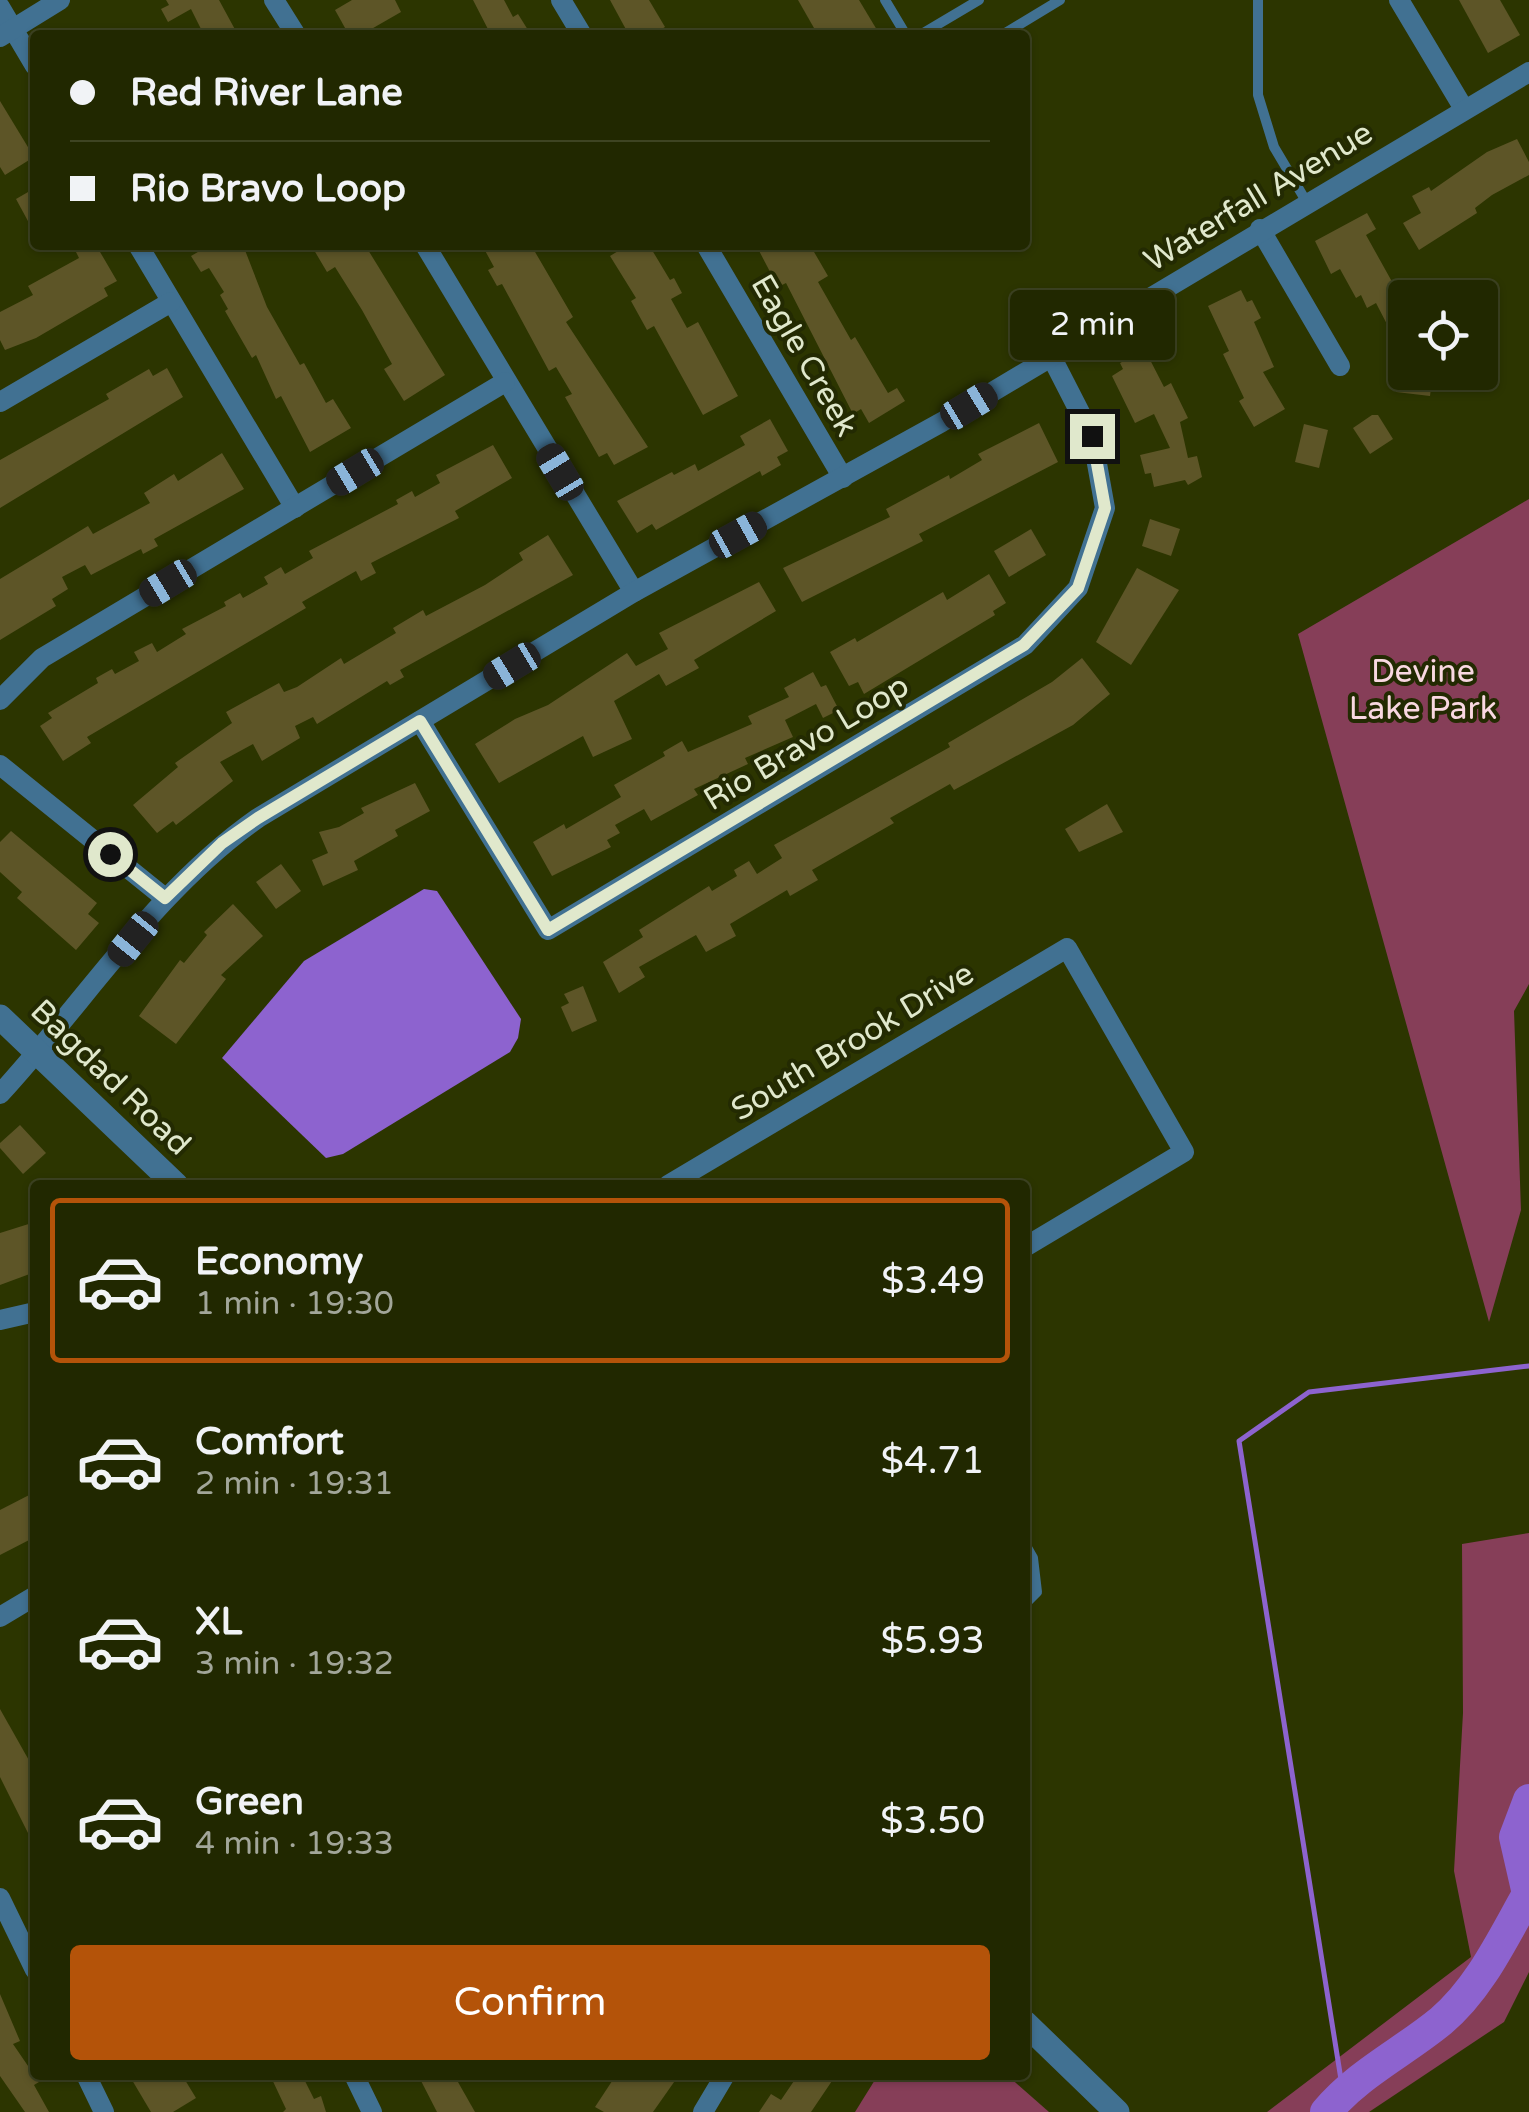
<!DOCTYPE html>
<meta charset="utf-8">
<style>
:root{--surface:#212800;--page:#29300a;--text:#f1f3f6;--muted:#a2a699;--line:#3e4422;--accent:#b45309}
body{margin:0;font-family:"Varela Round",sans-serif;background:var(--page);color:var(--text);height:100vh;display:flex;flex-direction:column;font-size:38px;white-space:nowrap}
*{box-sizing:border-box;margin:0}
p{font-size:32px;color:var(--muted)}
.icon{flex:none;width:55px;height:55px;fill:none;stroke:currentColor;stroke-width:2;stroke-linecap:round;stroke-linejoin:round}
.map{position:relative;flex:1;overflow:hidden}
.panel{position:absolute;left:30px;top:1180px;width:1000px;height:900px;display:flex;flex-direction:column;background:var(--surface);border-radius:10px;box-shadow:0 2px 8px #0004,0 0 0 2px var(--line)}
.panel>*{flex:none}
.guide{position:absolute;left:30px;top:30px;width:1000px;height:220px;border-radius:10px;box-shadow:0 2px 8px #0004,0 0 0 2px var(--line);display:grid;align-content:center;height:220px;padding:0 40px;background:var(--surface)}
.controls{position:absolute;left:1388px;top:280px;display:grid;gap:20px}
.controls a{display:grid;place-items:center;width:110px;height:110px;border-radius:10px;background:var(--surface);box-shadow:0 2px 8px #0004,0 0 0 2px var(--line);font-size:50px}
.end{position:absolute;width:45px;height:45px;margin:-22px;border:12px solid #e0e8cc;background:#111;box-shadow:0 0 0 5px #111}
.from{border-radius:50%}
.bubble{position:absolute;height:70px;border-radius:10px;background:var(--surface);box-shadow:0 2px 8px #0004,0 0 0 2px var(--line);font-size:32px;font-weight:600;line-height:70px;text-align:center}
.car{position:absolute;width:30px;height:60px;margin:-30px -15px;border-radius:12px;box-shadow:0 0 8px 2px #0007;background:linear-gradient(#222 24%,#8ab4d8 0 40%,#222 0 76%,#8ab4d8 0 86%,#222 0)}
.guide b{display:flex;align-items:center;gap:35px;height:95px;font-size:38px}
.guide b+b{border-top:2px solid var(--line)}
.guide i{width:25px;height:25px;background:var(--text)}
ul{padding:18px 0 0;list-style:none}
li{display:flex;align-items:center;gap:30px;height:165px;margin:0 20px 15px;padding:0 20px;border:5px solid transparent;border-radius:10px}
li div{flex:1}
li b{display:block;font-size:38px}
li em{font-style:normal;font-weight:600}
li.active{border-color:var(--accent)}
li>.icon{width:90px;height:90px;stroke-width:1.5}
.primary-button{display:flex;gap:20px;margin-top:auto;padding:20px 40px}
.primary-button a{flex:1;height:115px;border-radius:10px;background:var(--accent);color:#fff;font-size:40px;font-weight:600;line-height:115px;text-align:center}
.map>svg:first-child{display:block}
.green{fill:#863e58}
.water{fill:#8d63cf}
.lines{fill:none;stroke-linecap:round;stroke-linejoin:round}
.stream{stroke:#8d63cf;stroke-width:5}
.river{stroke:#8d63cf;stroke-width:32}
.building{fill:#5d5527}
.service{stroke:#417192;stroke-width:10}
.minor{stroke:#417192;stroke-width:20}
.tertiary{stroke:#417192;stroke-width:25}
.route{stroke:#e0e8cc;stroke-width:12}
.labels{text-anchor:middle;stroke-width:8;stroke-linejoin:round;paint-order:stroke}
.street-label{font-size:32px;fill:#e0e8cc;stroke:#232a02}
.park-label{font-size:32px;fill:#f9d8e1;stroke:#232a02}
</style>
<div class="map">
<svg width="1529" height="2112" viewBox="0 0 1529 2112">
<rect width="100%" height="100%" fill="#2c3500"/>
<g class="green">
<polygon points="1529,499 1529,984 1514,1011 1521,1210 1489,1322 1298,634"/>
<polygon points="1529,1533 1529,1972 1504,2022 1369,2112 1267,2112 1471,1957 1454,1871 1463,1713 1462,1544"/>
<polygon points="878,2075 1007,2075 1049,2112 855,2112"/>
</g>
<polygon class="water" points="424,889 437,891 521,1019 518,1038 510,1052 343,1154 326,1158 222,1058 304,961"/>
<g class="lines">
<polyline class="stream" points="1343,2092 1239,1441 1309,1392 1529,1366"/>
<path class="river" d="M1326 2112C1359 2073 1402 2053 1441 2021 1480 1988 1503 1938 1528 1894L1515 1837 1529 1800"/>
</g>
<g class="building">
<polygon points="166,0 219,0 238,35 204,35 191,9 168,22 161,9 169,5"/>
<polygon points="352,0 395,0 401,12 361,35 349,35 335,10"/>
<polygon points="473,0 504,0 513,17 518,14 528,30 519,35 491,35"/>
<polygon points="610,0 649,0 665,27 652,35 629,35"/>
<polygon points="798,0 859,0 880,35 818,35"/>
<polygon points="1459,0 1500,0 1520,35 1488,53"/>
<polygon points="0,101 34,157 5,175 0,167"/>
<polygon points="1517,139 1529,162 1529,175 1492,195 1475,208 1477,213 1419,250 1403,223 1421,213 1412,196 1429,187 1431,191 1487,152"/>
<polygon points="35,188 35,234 16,199"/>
<polygon points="1367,213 1376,229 1366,235 1405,305 1405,359 1376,303 1367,308 1361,295 1356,298 1340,269 1331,274 1315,241"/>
<polygon points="88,245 96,245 117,281 104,288 108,296 36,338 5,350 0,340 0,312 33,295 28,286 79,258 76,252"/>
<polygon points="210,245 231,245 234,251 243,245 267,307 300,365 304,363 326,403 333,399 351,428 310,452 281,396 276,399 256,355 252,358 225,311 228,309 220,295 224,292 209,268 201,272 191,256"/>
<polygon points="311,245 365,245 445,375 404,401 384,369 392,364 362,310 335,267 327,272"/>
<polygon points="482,245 531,245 573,317 566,322 648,447 614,465 607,453 599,457 565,397 572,394 556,367 549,371 502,284 497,286 488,270 494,267"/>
<polygon points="628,245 649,245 670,280 674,278 682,293 671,299 687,328 698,322 738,396 703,415 654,326 647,330 631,301 636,298 610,256"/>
<polygon points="756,245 810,245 828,276 818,282 851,340 855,337 888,393 897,388 905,401 869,423 861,409 853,414 786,283 778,287"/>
<polygon points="1241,290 1247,302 1252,300 1261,318 1254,322 1274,367 1263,372 1285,409 1254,427 1239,401 1244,398 1223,354 1229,351 1208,306"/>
<polygon points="1145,350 1164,387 1171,383 1188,418 1180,422 1188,458 1197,456 1202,477 1188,485 1185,480 1154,487 1151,473 1145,474 1140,455 1170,448 1154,414 1135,423 1112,376 1123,369 1120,363"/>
<polygon points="167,368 183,397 0,508 0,460 109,399 106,394 149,369 153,376"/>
<polygon points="1399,372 1433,372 1430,396 1396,392"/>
<polygon points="1372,415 1378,415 1393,439 1370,454 1353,428"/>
<polygon points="770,419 788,451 777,457 781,465 762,476 760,471 656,530 652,524 637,533 617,501 672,472 674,475 695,464 698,471 745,445 740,436"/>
<polygon points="1039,423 1058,462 919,534 923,541 802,602 783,568 890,517 886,509 949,475 950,479 982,460 978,454"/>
<polygon points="1304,424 1328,430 1319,468 1295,462"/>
<polygon points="493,445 512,478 455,511 459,518 371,563 376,573 361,581 356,571 302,602 306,608 87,737 91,743 63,761 40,726 52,718 48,713 98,683 96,678 112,669 115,674 139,661 134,652 152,643 157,652 186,634 182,629 226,606 224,602 240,593 243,598 268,584 264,577 281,567 285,574 313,558 309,551 398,504 396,500 412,491 415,497 440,483 436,475"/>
<polygon points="222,453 244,489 154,539 158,546 143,554 141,549 91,575 85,565 62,577 68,589 52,599 56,606 0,640 0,579 88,526 93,534 150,503 144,493 174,474 178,481"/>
<polygon points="1150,519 1180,529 1171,556 1142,546"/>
<polygon points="1031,529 1046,555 1009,577 994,551"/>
<polygon points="548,535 573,575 400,670 404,677 390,685 387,681 317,724 313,717 295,726 300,738 262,761 253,744 220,762 233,781 176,825 173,821 157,833 133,805 178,767 175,763 232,723 226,712 279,683 284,692 297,687 341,658 344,664 396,633 393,628 423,610 426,616 485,585 523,560 519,553"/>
<polygon points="1137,568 1179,590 1131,665 1096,642"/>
<polygon points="989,574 1006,603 993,611 995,615 864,694 858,682 849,686 830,652 855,638 857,642 943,592 947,600"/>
<polygon points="759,582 776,611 694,660 699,668 666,686 659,674 614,701 632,739 593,757 583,736 499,783 475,744 515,719 548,705 627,653 636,666 668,649 659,633"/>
<polygon points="1082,658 1110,694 1073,725 954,790 950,784 890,818 894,823 812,870 818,880 790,896 787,890 730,924 736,936 706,952 696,935 639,967 645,977 619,993 603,962 643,937 639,930 709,886 712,891 737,876 734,870 749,861 757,874 782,858 774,845 950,747 948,743 1052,682"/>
<polygon points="813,672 821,687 826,685 839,710 823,718 816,704 785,720 793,737 745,758 748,764 694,789 698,795 651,821 644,809 615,825 620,833 607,840 611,847 552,876 533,842 564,824 566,829 621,797 614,785 665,756 663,752 682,741 688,752 752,724 748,716 789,697 784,688"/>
<polygon points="415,783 430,811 395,830 398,836 354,861 358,870 323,886 312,860 328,853 319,832 339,827 364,813 361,808"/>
<polygon points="1107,804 1123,832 1079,852 1065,829"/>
<polygon points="11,831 97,903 88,914 99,923 76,950 17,898 22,892 0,872 0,842"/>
<polygon points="281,864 301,891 276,909 256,882"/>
<polygon points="233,904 263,936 221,975 226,979 176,1044 139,1016 180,960 184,963 207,935 204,932"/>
<polygon points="583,986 597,1021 572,1032 561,1007 569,1003 564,994"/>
<polygon points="20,1125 46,1153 23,1174 0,1148 0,1143"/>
<polygon points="35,1222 35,1272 0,1285 0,1233"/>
<polygon points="35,1492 35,1537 0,1555 0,1510"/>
<polygon points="0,1709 35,1771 35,1847 0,1777"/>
<polygon points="0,1994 20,2041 13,2044 39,2082 34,2085 49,2112 25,2112 0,2076"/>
<polygon points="129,2075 182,2075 196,2098 173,2112 151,2112"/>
<polygon points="270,2075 302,2075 314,2099 321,2096 326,2112 283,2112 286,2109"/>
<polygon points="418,2075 454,2075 475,2112 437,2112"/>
<polygon points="616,2075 679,2075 653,2112 604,2112 595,2107"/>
<polygon points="798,2075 836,2075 811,2112 759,2112 771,2094 781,2100"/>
</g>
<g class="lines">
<g class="service">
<polyline points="885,0 906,35"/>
<polyline points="1258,0 1258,95 1274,147 1306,201"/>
<polyline points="920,35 979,0"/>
<polyline points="1002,35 1060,0"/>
<polyline points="1025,1544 1033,1558 1037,1592 1025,1604"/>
</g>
<g class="minor">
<polyline points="274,0 296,35"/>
<polyline points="561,0 582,35"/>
<polyline points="1399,0 1464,109"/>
<polyline points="0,7 35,66"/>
<polyline points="0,37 60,0"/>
<polyline points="1260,229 1340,366"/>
<polyline points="138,245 295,508"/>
<polyline points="425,245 634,592"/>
<polyline points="706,245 843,478"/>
<polyline points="0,402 171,302"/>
<polyline points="0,700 42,658 505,382"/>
<polyline points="420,721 548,930 1025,645 1078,588 1105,508 1092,436 1051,356"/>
<polyline points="0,765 165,898"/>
<path d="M0 1094C85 1002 155 890 258 818L634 592 942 422 1529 72"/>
<polyline points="668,1185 1067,948 1184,1152 1025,1247"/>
<polyline points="0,1320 35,1312"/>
<polyline points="0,1617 35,1596"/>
<polyline points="0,1898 35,1970"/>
<polyline points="86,2075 104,2112"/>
<polyline points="354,2075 372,2112"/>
<polyline points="703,2112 725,2075"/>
</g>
<g class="tertiary">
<polyline points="0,1017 176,1185"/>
<polyline points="1025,2023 1117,2112"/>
</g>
</g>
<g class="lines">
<polyline class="route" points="110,854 165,898 222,843 258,818 420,721 548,930 1024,645 1078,588 1105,508 1092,436"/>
</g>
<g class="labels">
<g class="street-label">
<text transform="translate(1258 196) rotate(-31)" y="11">Waterfall Avenue</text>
<text transform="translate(805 355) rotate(60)" y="11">Eagle Creek</text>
<text transform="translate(806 742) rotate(-31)" y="11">Rio Bravo Loop</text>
<text transform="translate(852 1041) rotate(-31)" y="11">South Brook Drive</text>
<text transform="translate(111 1077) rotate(44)" y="11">Bagdad Road</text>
</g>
<g class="park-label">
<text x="1423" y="682">Devine<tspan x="1423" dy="37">Lake Park</tspan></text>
</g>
</g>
</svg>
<div class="controls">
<a><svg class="icon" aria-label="locate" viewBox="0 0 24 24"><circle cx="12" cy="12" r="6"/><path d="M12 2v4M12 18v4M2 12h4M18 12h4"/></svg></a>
</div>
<i class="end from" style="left:110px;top:854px"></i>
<i class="end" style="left:1092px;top:436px"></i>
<div class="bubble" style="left:1010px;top:290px;width:165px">2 min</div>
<i class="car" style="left:969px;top:406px;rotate:59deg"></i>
<i class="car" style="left:355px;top:472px;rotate:239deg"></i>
<i class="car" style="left:560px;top:472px;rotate:329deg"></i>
<i class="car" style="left:738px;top:535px;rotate:61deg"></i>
<i class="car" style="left:168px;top:583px;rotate:239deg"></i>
<i class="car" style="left:512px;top:666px;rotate:239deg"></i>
<i class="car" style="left:133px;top:939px;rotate:219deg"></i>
<div class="guide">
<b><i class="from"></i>Red River Lane</b>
<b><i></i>Rio Bravo Loop</b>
</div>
<section class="panel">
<ul>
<li class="active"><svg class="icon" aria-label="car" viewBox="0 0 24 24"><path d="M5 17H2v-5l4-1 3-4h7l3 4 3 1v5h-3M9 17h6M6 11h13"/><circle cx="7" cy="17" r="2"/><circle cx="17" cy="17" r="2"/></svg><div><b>Economy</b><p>1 min · 19:30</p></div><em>$3.49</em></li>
<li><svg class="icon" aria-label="car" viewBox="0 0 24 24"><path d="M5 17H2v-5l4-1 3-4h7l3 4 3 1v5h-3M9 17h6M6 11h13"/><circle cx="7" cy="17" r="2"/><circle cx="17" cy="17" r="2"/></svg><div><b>Comfort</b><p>2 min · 19:31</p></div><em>$4.71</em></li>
<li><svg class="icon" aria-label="car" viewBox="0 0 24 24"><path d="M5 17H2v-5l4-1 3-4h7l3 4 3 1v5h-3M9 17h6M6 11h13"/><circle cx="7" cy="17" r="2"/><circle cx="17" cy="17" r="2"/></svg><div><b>XL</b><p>3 min · 19:32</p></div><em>$5.93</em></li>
<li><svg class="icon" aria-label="car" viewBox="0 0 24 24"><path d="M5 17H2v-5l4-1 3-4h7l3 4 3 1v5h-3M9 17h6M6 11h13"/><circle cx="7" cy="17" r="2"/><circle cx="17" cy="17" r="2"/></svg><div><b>Green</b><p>4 min · 19:33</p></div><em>$3.50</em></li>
</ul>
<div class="primary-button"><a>Confirm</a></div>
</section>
</div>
